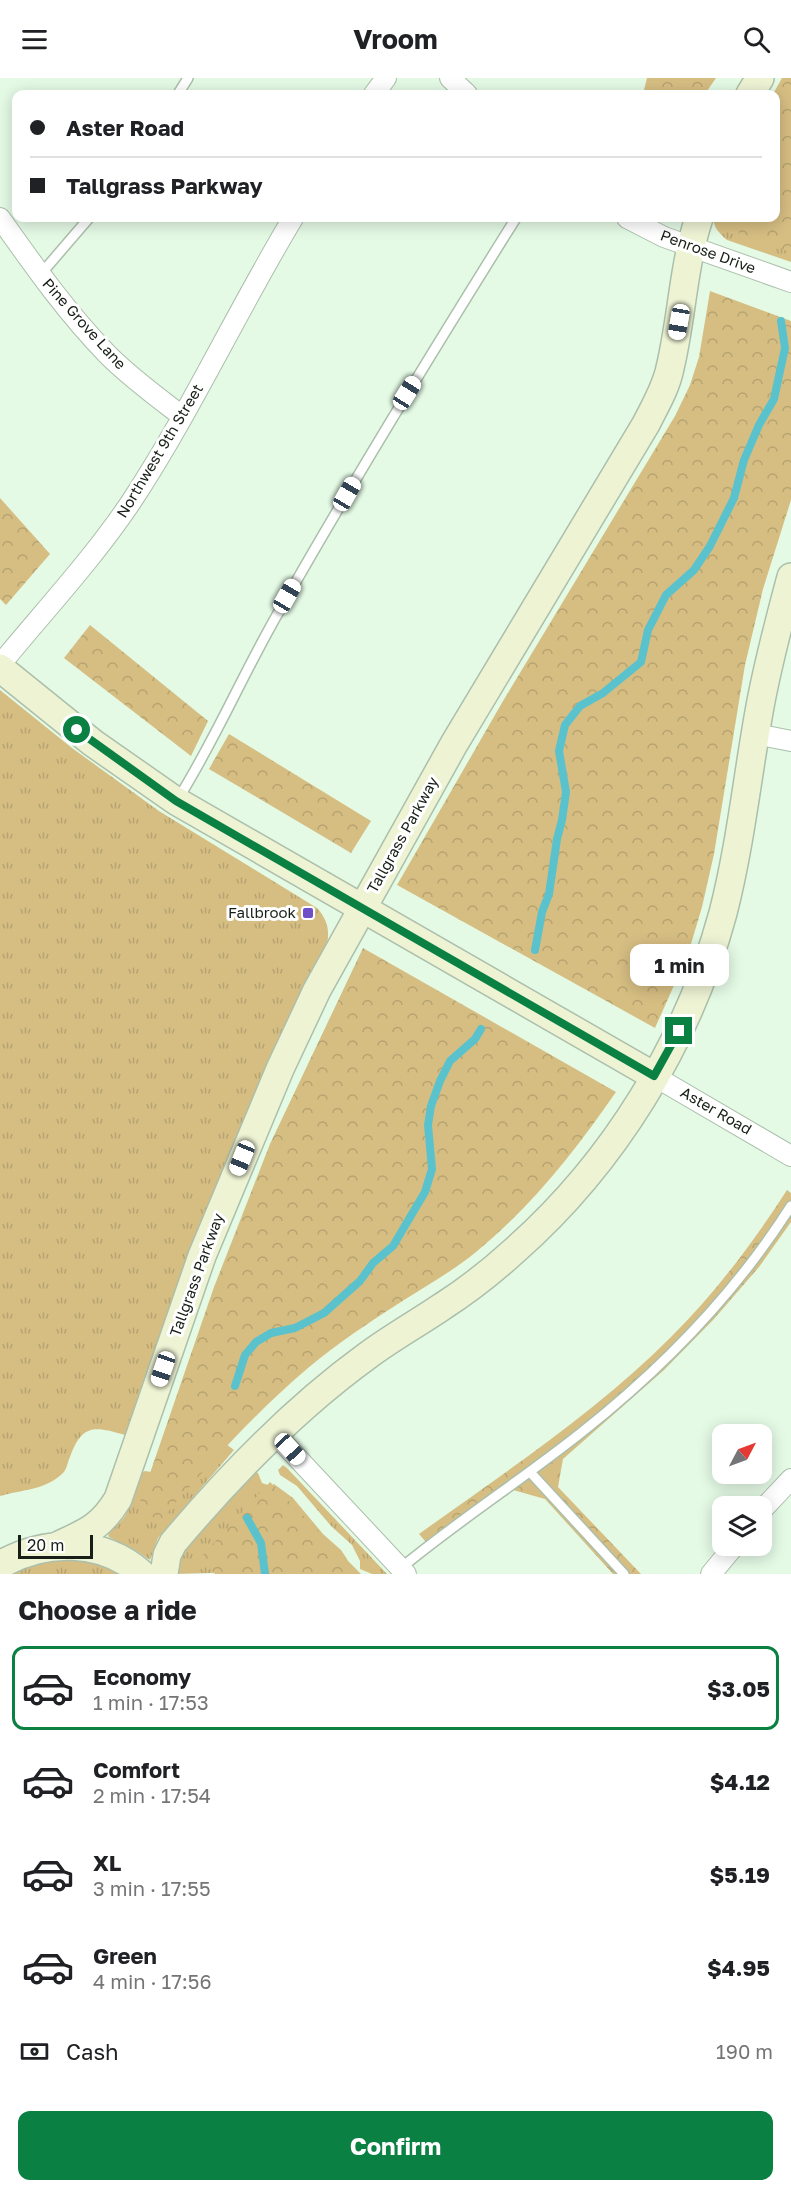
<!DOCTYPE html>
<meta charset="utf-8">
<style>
:root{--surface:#fff;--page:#f6f6f6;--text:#202124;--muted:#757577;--line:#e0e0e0;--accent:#0b8043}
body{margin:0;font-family:"Golos Text",sans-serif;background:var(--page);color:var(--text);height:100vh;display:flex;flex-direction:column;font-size:22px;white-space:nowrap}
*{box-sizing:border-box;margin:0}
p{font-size:20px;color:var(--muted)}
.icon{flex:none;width:33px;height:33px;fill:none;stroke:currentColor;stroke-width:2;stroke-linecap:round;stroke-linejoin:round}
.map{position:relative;height:1496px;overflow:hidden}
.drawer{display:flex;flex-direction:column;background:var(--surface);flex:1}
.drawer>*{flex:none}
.top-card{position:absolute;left:12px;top:12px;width:768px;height:132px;border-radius:12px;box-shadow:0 3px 15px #0003;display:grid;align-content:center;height:132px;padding:0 18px;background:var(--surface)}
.needle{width:39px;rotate:49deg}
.buttons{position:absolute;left:712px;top:1346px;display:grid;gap:12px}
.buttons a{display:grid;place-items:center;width:60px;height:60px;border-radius:12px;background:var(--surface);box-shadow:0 3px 15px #0003;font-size:30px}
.scale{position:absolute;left:18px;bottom:15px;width:75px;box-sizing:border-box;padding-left:6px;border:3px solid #171e17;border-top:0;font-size:16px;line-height:21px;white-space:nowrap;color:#171e17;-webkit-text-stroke:4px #fff;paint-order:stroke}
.end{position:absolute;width:27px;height:27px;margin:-14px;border:8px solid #0b8043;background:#fff;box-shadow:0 0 0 3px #fff}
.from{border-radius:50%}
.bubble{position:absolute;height:42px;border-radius:12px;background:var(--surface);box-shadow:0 3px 15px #0003;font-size:20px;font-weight:700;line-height:42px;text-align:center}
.car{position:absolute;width:18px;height:36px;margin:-18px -9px;border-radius:8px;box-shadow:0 0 4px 2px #0007;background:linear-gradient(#fff 24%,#345 0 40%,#fff 0 76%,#345 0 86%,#fff 0)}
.top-card b{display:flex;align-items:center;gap:21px;height:57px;font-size:22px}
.top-card b+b{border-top:2px solid var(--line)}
.top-card i{width:15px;height:15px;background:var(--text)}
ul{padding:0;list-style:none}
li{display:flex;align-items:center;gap:18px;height:84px;margin:0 12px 9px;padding:0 6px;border:3px solid transparent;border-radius:12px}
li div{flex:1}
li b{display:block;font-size:22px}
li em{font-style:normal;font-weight:700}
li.current{border-color:var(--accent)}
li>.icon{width:54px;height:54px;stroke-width:1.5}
h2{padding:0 18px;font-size:27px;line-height:72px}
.pay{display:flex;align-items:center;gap:15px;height:66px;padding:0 18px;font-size:22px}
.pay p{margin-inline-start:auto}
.button{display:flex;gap:12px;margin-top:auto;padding:12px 18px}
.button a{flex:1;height:69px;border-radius:12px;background:var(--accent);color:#fff;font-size:24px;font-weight:700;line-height:69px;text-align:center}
header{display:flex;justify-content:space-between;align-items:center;height:78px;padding:0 18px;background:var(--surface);font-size:27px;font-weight:700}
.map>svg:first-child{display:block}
.grass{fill:url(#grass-tufts)}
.park{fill:url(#park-crowns)}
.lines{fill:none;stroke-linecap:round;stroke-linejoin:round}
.stream{stroke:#59c2cc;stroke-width:8}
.lane-casing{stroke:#abbfab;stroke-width:12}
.street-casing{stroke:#abbfab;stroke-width:22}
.secondary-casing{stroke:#abbfab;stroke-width:30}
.lane{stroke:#fff;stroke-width:9}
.street{stroke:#fff;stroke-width:20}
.secondary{stroke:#eef3d4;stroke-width:27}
.route{stroke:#0b8043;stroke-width:8}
.poi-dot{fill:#6e4fc8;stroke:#fff;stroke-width:2}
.labels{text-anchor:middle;stroke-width:6;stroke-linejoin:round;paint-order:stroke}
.street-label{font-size:15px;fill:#171e17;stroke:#fff}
.poi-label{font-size:15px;fill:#171e17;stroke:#fff;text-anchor:end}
</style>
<header><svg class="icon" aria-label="menu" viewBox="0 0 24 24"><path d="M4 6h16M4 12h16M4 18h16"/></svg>Vroom<svg class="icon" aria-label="search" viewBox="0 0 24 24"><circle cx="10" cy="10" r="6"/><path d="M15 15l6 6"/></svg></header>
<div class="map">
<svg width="791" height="1496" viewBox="0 0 791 1496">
<defs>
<pattern id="grass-tufts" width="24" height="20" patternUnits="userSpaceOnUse" patternTransform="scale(1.5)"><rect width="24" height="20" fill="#d6be83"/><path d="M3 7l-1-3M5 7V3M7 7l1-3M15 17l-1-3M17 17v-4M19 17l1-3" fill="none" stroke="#b7a370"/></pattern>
<pattern id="park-crowns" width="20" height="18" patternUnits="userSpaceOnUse" patternTransform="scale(1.5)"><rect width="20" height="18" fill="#d6be83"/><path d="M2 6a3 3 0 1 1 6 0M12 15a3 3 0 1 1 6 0" fill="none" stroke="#b7a370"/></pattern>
</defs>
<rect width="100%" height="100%" fill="#e4fae5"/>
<g class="grass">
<path d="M713 140H773L791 157V184L727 162C719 155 714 150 713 140Z"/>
<path d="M0 612 72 670 159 733 317 830C327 841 330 852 327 866L277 969 205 1139 125 1357C94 1348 82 1346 70 1379 67 1385 67 1392 62 1396 45 1412 21 1412 0 1418Z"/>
<path d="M222 1363 234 1372 158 1460 150 1482 135 1472 109 1459 108 1457C113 1450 120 1445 125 1438 133 1425 136 1409 141 1395L145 1393 157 1395Z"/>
<polygon points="283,1387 287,1390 387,1496 372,1496 360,1491 360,1483 352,1467 331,1448 297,1408 280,1397 278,1392"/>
<polygon points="251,1392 258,1395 262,1405 271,1408 274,1406 293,1420 323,1456 341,1472 347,1481 349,1491 175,1496 179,1475"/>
<polygon points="62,1477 95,1481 126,1496 6,1496"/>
</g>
<g class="park">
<polygon points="647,0 716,0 705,16 643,16"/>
<polygon points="782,0 791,0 791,174 716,146 718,140 776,140 776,16 773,16"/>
<polygon points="710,213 791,243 791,422 763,511 745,587 714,776 702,829 688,876 655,950 397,807 503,623 675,338 690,307 699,279"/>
<polygon points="0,420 50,476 6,527 0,521"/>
<polygon points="90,547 208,643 191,678 64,580"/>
<polygon points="229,656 371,743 351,775 209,691"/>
<path d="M363 870 616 1014C575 1073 532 1128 476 1174 454 1192 428 1207 404 1222 371 1243 338 1265 308 1290 254 1336 206 1389 160 1443L138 1430 214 1209 270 1066Z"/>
<path d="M787 1112 791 1115V1144L759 1189 714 1241 664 1292 563 1381 558 1409 641 1496H613L545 1421 513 1412 432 1471 419 1456C505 1394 595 1335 671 1259 715 1215 753 1165 787 1112Z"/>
<polygon points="270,1404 361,1496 215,1496 202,1478"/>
</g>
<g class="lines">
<g class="stream">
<polyline points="535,872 542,834 549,816 557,761 562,742 566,714 559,673 565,647 580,628 603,615 641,584 648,552 666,517 694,492 710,468 734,420 744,382 759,347 774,321 785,270 781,243"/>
<polyline points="235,1308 245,1277 256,1264 271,1255 295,1250 324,1235 360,1203 373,1185 393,1168 425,1114 432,1091 428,1047 431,1028 440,1003 450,983 475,961 481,951"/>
<polyline points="247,1440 261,1465 265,1496"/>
</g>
<g class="lane-casing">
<g id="lane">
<polyline points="178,16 188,0"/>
<polyline points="40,197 89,140"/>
<path d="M178 721C215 662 242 598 277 537 353 402 434 271 516 140"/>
<polyline points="530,1394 624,1496"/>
<path d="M401 1490C459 1442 523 1401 582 1354 663 1290 735 1216 791 1128"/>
</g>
</g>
<g class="street-casing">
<g id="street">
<polyline points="450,0 467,16"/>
<polyline points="374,16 386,0"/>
<path d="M0 140C34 188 67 235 108 277 131 300 157 319 182 338"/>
<polyline points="627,140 664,159 791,204"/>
<path d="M0 587C44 533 92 482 131 424 191 333 237 233 293 140"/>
<polyline points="756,656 791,663"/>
<polyline points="654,998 791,1078"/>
<polyline points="274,1355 406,1496"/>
<polyline points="762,1432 791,1401"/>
<polyline points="711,1496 735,1467"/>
</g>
</g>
<g class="secondary-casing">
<g id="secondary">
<polyline points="750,16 760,0"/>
<polyline points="0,590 93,665 176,723 654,998"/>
<path d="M59 1467C87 1454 101 1449 118 1421L202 1178 280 991 317 912 454 666 646 346C655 328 666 310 670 290 682 240 683 188 699 140"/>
<path d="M0 1487C44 1461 102 1460 142 1496"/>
<path d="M164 1496 167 1477 173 1465C231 1396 294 1331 367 1278 391 1260 418 1245 443 1228 468 1212 492 1193 514 1173 614 1085 688 964 723 835 740 769 747 701 759 634 767 588 779 544 791 499"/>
</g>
</g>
<use href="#lane" class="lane"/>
<use href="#street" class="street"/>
<use href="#secondary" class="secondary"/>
</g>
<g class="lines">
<polyline class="route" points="77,652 176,723 654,998 679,953"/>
</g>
<rect class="poi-dot" x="302" y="829" width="12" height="12" rx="3"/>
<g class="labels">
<g class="street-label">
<text transform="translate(708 174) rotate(20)" y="5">Penrose Drive</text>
<text transform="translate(84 246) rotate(48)" y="5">Pine Grove Lane</text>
<text transform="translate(160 373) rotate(-59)" y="5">Northwest 9th Street</text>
<text transform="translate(403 757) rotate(-61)" y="5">Tallgrass Parkway</text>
<text transform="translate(716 1033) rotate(30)" y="5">Aster Road</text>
<text transform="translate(197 1197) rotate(-70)" y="5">Tallgrass Parkway</text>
</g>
<g class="poi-label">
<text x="296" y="840">Fallbrook</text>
</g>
</g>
</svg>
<div class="buttons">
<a><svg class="needle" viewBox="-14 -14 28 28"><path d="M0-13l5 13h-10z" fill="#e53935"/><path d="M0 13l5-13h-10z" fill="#757577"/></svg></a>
<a><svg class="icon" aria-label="layers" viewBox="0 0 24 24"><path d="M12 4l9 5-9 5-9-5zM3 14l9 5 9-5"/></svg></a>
</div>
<div class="scale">20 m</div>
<i class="end from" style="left:77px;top:652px"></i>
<i class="end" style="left:679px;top:953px"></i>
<div class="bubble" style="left:630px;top:866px;width:99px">1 min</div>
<i class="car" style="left:679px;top:244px;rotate:190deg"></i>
<i class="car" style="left:407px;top:315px;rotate:32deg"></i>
<i class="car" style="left:347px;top:416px;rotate:30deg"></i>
<i class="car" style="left:287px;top:518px;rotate:30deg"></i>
<i class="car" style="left:242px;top:1080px;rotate:202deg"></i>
<i class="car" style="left:163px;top:1291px;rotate:199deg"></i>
<i class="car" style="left:290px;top:1371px;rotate:137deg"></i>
<div class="top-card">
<b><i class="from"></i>Aster Road</b>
<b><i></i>Tallgrass Parkway</b>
</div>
</div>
<section class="drawer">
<h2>Choose a ride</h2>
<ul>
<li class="current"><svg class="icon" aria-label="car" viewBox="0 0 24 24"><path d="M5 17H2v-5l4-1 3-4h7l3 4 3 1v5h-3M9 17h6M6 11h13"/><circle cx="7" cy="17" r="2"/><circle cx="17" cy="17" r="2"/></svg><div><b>Economy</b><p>1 min · 17:53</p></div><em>$3.05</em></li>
<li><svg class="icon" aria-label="car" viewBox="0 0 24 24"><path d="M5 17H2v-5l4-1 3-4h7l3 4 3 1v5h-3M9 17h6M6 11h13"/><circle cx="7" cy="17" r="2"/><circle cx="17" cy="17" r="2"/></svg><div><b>Comfort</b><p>2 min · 17:54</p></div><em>$4.12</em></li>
<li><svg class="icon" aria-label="car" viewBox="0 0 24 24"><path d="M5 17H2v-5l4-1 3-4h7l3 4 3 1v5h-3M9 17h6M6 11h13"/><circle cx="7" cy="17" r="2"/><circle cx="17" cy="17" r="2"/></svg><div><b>XL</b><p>3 min · 17:55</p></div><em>$5.19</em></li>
<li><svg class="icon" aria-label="car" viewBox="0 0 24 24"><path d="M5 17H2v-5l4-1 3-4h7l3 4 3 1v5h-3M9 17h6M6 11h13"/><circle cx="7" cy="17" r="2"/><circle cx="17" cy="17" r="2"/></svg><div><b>Green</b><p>4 min · 17:56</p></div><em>$4.95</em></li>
</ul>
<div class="pay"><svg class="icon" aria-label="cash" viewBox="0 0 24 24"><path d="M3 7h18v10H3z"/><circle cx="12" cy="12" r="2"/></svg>Cash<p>190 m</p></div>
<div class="button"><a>Confirm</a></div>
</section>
